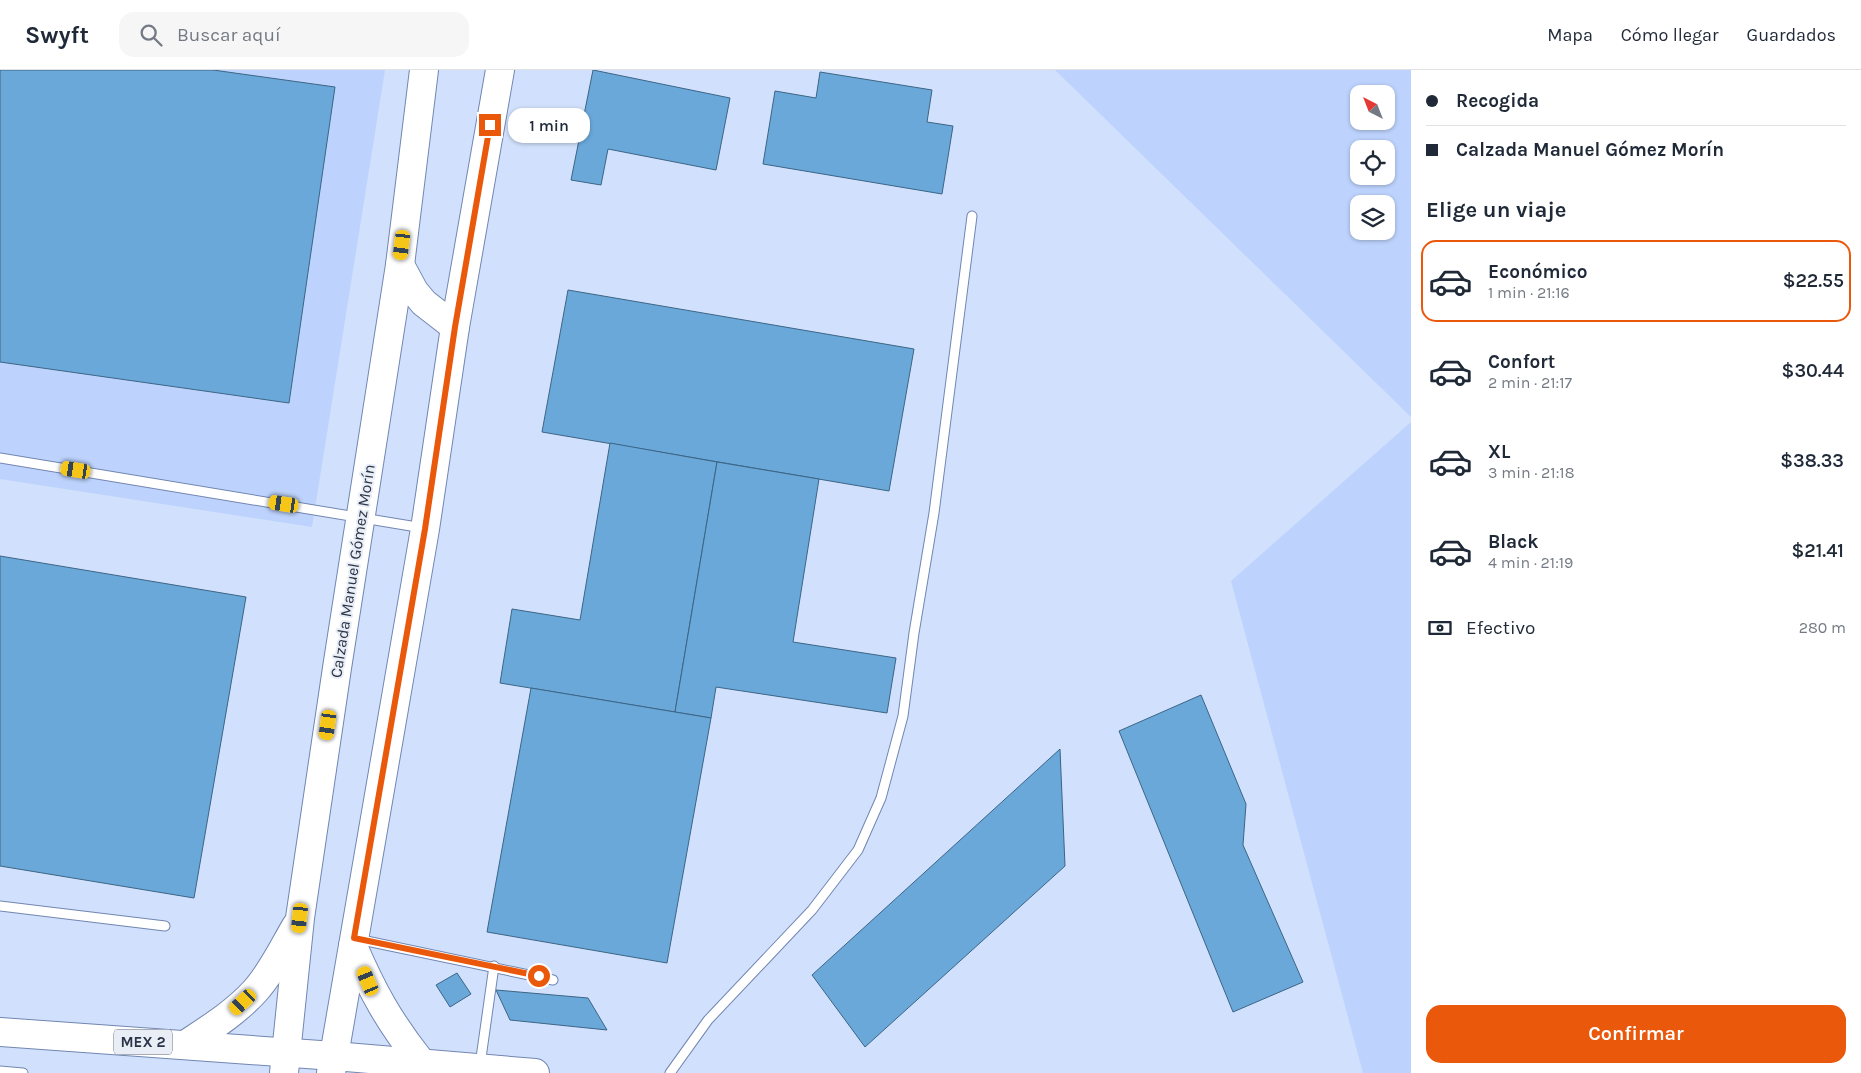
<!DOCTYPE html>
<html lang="es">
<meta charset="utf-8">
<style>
:root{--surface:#fff;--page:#f6f6f7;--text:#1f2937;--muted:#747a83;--line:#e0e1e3;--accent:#ea580c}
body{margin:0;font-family:Karla,sans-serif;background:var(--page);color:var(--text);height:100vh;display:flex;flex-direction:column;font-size:19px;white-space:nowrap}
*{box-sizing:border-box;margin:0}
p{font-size:16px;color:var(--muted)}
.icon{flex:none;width:28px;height:28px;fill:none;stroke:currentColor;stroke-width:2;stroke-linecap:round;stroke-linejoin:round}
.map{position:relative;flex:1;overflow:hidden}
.drawer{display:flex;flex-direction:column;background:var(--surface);width:450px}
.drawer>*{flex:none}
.hud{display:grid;align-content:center;height:110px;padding:0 15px;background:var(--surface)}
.needle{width:32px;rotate:318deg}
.buttons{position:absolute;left:1350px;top:15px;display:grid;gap:10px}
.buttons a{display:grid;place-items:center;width:45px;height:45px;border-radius:10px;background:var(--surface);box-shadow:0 1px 4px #0004;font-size:25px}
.end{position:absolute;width:22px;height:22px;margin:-11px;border:6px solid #ea580c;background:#fff;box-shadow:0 0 0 2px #fff}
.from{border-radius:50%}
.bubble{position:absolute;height:35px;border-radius:15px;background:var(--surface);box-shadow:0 1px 4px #0004;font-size:16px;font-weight:600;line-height:35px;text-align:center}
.car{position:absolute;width:15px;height:30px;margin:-15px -8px;border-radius:6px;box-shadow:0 0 4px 1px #0007;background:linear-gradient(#f5c518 24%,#345 0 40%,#f5c518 0 76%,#345 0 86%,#f5c518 0)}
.hud b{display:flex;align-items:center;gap:18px;height:48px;font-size:19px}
.hud b+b{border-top:1px solid var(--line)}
.hud i{width:12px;height:12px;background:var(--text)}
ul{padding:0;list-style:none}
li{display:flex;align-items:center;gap:15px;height:82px;margin:0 10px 8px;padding:0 5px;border:2px solid transparent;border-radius:15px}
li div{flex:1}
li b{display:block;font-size:19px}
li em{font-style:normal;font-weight:600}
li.on{border-color:var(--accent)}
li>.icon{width:45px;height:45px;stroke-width:1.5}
h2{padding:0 15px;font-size:22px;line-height:60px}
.pay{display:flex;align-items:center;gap:12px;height:55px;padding:0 15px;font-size:19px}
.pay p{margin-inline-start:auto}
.button{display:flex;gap:10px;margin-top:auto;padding:10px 15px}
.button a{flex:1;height:58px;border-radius:15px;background:var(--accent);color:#fff;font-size:20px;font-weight:600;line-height:58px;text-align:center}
header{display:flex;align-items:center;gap:30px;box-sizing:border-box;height:70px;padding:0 25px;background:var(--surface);border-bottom:1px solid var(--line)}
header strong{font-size:24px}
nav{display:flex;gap:28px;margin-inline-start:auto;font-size:18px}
.search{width:350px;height:45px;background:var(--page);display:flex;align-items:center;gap:12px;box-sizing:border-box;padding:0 18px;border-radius:15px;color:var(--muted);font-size:19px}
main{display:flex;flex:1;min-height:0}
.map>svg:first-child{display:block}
.built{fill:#bdd3fd;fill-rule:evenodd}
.building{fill:#6aa8da;stroke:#3c6585}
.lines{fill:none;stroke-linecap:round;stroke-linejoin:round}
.lane-casing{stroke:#7186b1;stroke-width:11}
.primary-casing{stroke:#7186b1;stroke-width:30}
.lane{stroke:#fff;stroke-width:9}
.primary{stroke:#fff;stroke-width:28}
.route{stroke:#ea580c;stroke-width:6}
.labels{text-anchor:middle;stroke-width:4;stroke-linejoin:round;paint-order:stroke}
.shield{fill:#e8edf6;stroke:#646c7b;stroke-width:1}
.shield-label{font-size:15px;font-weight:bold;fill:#2b3446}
.street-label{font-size:16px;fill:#2b3446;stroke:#e8edf6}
</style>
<header>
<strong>Swyft</strong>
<div class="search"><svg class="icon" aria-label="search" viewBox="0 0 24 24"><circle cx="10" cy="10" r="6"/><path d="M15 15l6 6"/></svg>Buscar aquí</div>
<nav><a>Mapa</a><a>Cómo llegar</a><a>Guardados</a></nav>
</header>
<main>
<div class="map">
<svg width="1411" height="1003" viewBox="0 0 1411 1003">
<rect width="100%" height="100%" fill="#d1e0fc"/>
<g class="built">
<polygon points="0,0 385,0 312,457 0,409"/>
<path d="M1055 0H1411V347ZM1359 24H1386V51H1359ZM1359 79H1386V106H1359ZM1359 134H1386V161H1359Z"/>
<polygon points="1411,352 1411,1003 1363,1003 1231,511"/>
</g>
<g class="building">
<polygon points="0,0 213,0 335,17 289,333 0,292"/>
<polygon points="593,0 730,28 716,100 608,79 601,115 571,110"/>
<polygon points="820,2 932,20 927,52 953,56 942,124 763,94 775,21 816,28"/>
<polygon points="568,220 914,279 889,421 542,362"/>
<polygon points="610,373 717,392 675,642 500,613 512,539 580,550"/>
<polygon points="717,392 819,409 793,572 896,588 887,643 716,617 711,648 675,642"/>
<polygon points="0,486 246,527 194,828 0,796"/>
<polygon points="531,618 711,648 667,893 487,862"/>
<polygon points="1201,625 1246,734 1243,775 1303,912 1233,942 1119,661"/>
<polygon points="1060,679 1065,796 865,977 812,905"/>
<polygon points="457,903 471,924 450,937 436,915"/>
<polygon points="496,920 588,928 607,960 510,950"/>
</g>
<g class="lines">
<g class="lane-casing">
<g id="lane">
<polyline points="0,388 423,458"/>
<polyline points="0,836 165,856"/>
<polyline points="357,869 553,910"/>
<polyline points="480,995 494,896"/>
<polyline points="0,1001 23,1003"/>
<polyline points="670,1003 708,950 812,840 858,780 881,728 903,646 914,563 934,443 972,146"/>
</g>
</g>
<g class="primary-casing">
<g id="primary">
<polyline points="400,195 414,221 424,233 455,257"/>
<path d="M353 876C372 921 390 953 421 992"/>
<polyline points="0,962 334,986 535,1003"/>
<path d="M185 975C209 959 235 943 255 921 272 902 283 878 296 856"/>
<polyline points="284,1003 300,848 337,598 400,195 424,0"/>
<polyline points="331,1003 425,459 455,257 500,0"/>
</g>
</g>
<use href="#lane" class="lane"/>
<use href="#primary" class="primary"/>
</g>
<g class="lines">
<polyline class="route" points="490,55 455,257 425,459 354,868 539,906"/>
</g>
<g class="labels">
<rect class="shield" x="114" y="959.5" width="58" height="25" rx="4"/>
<g class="shield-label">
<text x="143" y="977">MEX 2</text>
</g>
<g class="street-label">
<text transform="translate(352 501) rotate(-81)" y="6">Calzada Manuel Gómez Morín</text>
</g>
</g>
</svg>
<div class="buttons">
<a><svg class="needle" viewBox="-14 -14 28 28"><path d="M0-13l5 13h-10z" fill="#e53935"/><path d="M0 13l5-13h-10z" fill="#747a83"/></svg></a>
<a><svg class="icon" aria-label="locate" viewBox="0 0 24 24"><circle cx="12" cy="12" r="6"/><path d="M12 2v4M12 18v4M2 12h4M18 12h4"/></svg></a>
<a><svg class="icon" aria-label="layers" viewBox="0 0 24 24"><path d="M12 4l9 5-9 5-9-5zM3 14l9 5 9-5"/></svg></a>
</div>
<i class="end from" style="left:539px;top:906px"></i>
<i class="end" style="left:490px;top:55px"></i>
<div class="bubble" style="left:508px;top:38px;width:82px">1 min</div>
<i class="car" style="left:402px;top:175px;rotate:187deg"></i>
<i class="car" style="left:76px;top:400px;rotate:279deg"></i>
<i class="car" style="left:284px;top:434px;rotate:279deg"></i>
<i class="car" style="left:328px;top:655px;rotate:188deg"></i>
<i class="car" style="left:300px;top:848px;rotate:186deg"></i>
<i class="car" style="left:368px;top:911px;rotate:337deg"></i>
<i class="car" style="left:243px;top:932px;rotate:227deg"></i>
</div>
<section class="drawer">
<div class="hud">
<b><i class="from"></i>Recogida</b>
<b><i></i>Calzada Manuel Gómez Morín</b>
</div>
<h2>Elige un viaje</h2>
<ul>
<li class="on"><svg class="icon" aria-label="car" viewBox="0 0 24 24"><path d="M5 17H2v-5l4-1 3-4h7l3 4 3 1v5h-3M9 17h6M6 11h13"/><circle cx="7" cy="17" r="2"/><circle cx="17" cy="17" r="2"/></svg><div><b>Económico</b><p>1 min · 21:16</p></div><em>$22.55</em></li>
<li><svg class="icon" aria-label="car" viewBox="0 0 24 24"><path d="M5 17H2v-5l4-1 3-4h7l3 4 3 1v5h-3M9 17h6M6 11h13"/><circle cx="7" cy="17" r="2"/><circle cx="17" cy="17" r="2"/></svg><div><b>Confort</b><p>2 min · 21:17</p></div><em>$30.44</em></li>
<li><svg class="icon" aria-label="car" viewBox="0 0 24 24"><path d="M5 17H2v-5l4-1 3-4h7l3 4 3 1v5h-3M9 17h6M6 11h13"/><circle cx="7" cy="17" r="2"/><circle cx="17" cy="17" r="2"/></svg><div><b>XL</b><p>3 min · 21:18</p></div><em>$38.33</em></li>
<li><svg class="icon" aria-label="car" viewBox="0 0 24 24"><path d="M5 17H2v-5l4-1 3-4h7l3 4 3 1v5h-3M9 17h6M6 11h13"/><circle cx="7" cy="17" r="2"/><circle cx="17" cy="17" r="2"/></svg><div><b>Black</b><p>4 min · 21:19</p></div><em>$21.41</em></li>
</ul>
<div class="pay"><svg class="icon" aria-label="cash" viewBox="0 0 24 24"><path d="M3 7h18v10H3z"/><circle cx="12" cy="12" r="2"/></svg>Efectivo<p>280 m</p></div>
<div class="button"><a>Confirmar</a></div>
</section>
</main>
